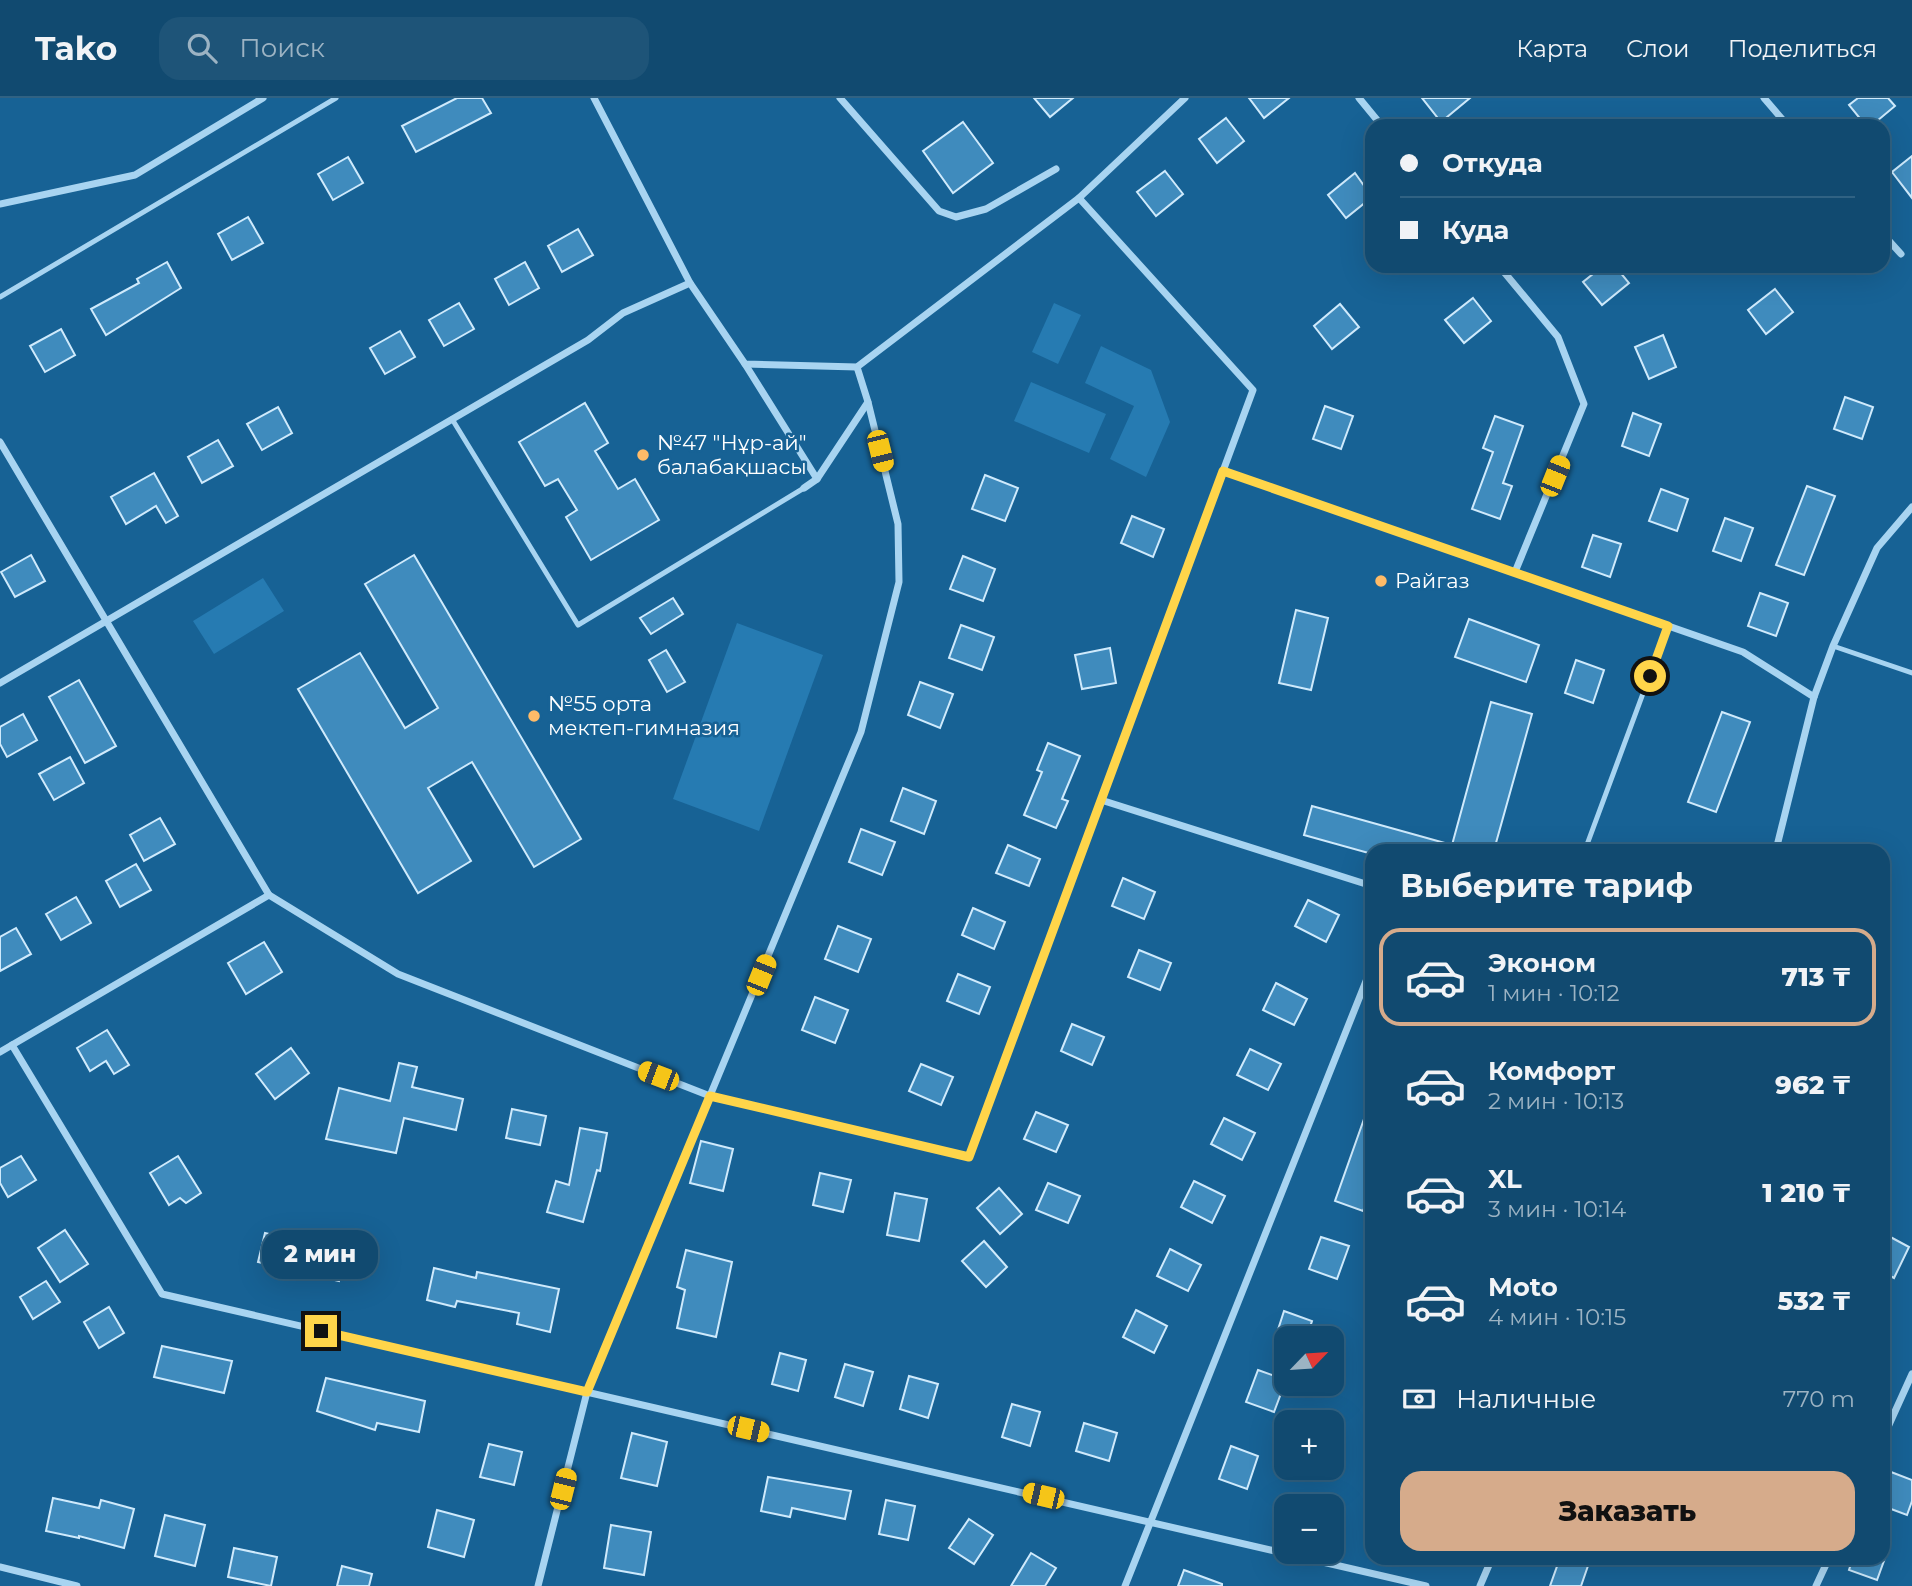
<!DOCTYPE html>
<html lang="ru">
<meta charset="utf-8">
<style>
:root{--surface:#114a70;--page:#1e5478;--text:#f1f3f6;--muted:#9cb3c3;--line:#306283;--accent:#d6ab8b}
body{margin:0;font-family:Montserrat,sans-serif;background:var(--page);color:var(--text);height:100vh;display:flex;flex-direction:column;font-size:26px;white-space:nowrap}
*{box-sizing:border-box;margin:0}
p{font-size:23px;color:var(--muted)}
.icon{flex:none;width:38px;height:38px;fill:none;stroke:currentColor;stroke-width:2;stroke-linecap:round;stroke-linejoin:round}
.map{position:relative;flex:1;overflow:hidden}
.sheet{position:absolute;left:1365px;top:746px;width:525px;height:721px;display:flex;flex-direction:column;background:var(--surface);border-radius:21px;box-shadow:0 7px 28px #0002,0 0 0 2px var(--line)}
.sheet>*{flex:none}
.hud{position:absolute;left:1365px;top:21px;width:525px;height:154px;border-radius:21px;box-shadow:0 7px 28px #0002,0 0 0 2px var(--line);display:grid;align-content:center;height:154px;padding:0 35px;background:var(--surface)}
.needle{width:46px;rotate:65deg}
.tools{position:absolute;left:1274px;top:1228px;display:grid;gap:14px}
.tools a{display:grid;place-items:center;width:70px;height:70px;border-radius:14px;background:var(--surface);box-shadow:0 7px 28px #0002,0 0 0 2px var(--line);font-size:35px}
.end{position:absolute;width:32px;height:32px;margin:-16px;border:9px solid #ffd54a;background:#111;box-shadow:0 0 0 4px #111}
.from{border-radius:50%}
.bubble{position:absolute;height:49px;border-radius:21px;background:var(--surface);box-shadow:0 7px 28px #0002,0 0 0 2px var(--line);font-size:23px;font-weight:800;line-height:49px;text-align:center}
.car{position:absolute;width:21px;height:42px;margin:-21px -10px;border-radius:9px;box-shadow:0 0 5px 2px #0007;background:linear-gradient(#f5c518 24%,#345 0 40%,#f5c518 0 76%,#345 0 86%,#f5c518 0)}
.hud b{display:flex;align-items:center;gap:24px;height:66px;font-size:26px}
.hud b+b{border-top:2px solid var(--line)}
.hud i{width:18px;height:18px;background:var(--text)}
ul{padding:0;list-style:none}
li{display:flex;align-items:center;gap:21px;height:98px;margin:0 14px 10px;padding:0 21px;border:4px solid transparent;border-radius:21px}
li div{flex:1}
li b{display:block;font-size:26px}
li em{font-style:normal;font-weight:800}
li.selected{border-color:var(--accent)}
li>.icon{width:63px;height:63px;stroke-width:1.5}
h2{padding:0 35px;font-size:32px;line-height:84px}
.pay{display:flex;align-items:center;gap:18px;height:77px;padding:0 35px;font-size:26px}
.pay p{margin-inline-start:auto}
.action{display:flex;gap:14px;margin-top:auto;padding:14px 35px}
.action a{flex:1;height:80px;border-radius:21px;background:var(--accent);color:#111;font-size:28px;font-weight:800;line-height:80px;text-align:center}
header{display:flex;align-items:center;gap:42px;box-sizing:border-box;height:98px;padding:0 35px;background:var(--surface);border-bottom:2px solid var(--line)}
header strong{font-size:33px}
nav{display:flex;gap:38px;margin-inline-start:auto;font-size:24px}
.search{width:490px;height:63px;background:var(--page);display:flex;align-items:center;gap:18px;box-sizing:border-box;padding:0 24px;border-radius:21px;color:var(--muted);font-size:26px}
.map>svg:first-child{display:block}
.green{fill:#267bb2}
.building{fill:#3f8bbd;stroke:#cfeafc;stroke-width:2}
.lines{fill:none;stroke-linecap:round;stroke-linejoin:round}
.service{stroke:#a8d4f1;stroke-width:5}
.minor{stroke:#a8d4f1;stroke-width:7}
.route{stroke:#ffd54a;stroke-width:9}
.poi-dot{fill:#ffbb68;stroke:#176295;stroke-width:2.5}
.labels{text-anchor:middle;stroke-width:5;stroke-linejoin:round;paint-order:stroke}
.poi-label{font-size:21px;fill:#fff;stroke:#176295;text-anchor:start}
</style>
<header>
<strong>Tako</strong>
<div class="search"><svg class="icon" aria-label="search" viewBox="0 0 24 24"><circle cx="10" cy="10" r="6"/><path d="M15 15l6 6"/></svg>Поиск</div>
<nav><a>Карта</a><a>Слои</a><a>Поделиться</a></nav>
</header>
<div class="map">
<svg width="1912" height="1488" viewBox="0 0 1912 1488">
<rect width="100%" height="100%" fill="#176295"/>
<g class="green">
<polygon points="1054,205 1081,217 1058,266 1032,254"/>
<polygon points="1101,248 1151,272 1170,324 1146,379 1110,361 1134,308 1085,285"/>
<polygon points="1031,284 1106,316 1089,355 1014,323"/>
<polygon points="263,480 284,513 214,556 193,523"/>
<polygon points="737,525 823,557 759,733 673,701"/>
</g>
<g class="building">
<polygon points="457,0 482,0 491,15 416,54 402,28"/>
<polygon points="1034,0 1073,0 1050,19"/>
<polygon points="1249,0 1289,0 1264,20"/>
<polygon points="1422,0 1470,0 1441,24"/>
<polygon points="1858,0 1888,0 1895,8 1871,28 1866,28 1849,7"/>
<polygon points="1226,20 1244,43 1217,65 1199,41"/>
<polygon points="963,24 993,65 953,95 923,53"/>
<polygon points="1912,58 1912,100 1892,74"/>
<polygon points="348,59 363,85 333,102 318,76"/>
<polygon points="1165,73 1183,96 1156,118 1137,94"/>
<polygon points="1355,75 1372,99 1346,120 1328,97"/>
<polygon points="248,119 263,145 232,162 218,136"/>
<polygon points="578,131 593,157 562,174 548,148"/>
<polygon points="167,164 181,190 106,237 91,211 139,185 137,181"/>
<polygon points="525,164 539,190 509,207 495,181"/>
<polygon points="1603,168 1615,168 1629,185 1602,207 1583,184"/>
<polygon points="1775,191 1793,214 1766,236 1748,212"/>
<polygon points="1473,200 1491,223 1464,245 1445,222"/>
<polygon points="459,205 474,231 444,248 429,222"/>
<polygon points="1340,206 1359,229 1332,251 1314,228"/>
<polygon points="61,231 75,257 45,274 30,248"/>
<polygon points="400,233 415,259 385,276 370,250"/>
<polygon points="1663,237 1676,269 1649,281 1635,249"/>
<polygon points="1845,299 1873,309 1862,341 1834,331"/>
<polygon points="585,305 608,345 595,353 618,391 635,381 659,422 591,462 566,419 577,412 558,381 545,388 519,344"/>
<polygon points="1325,308 1353,318 1341,351 1313,341"/>
<polygon points="278,309 292,335 262,352 247,326"/>
<polygon points="1633,315 1661,326 1649,358 1622,348"/>
<polygon points="1495,318 1523,328 1503,385 1512,388 1500,421 1472,411 1493,354 1483,350"/>
<polygon points="218,342 233,368 202,385 188,359"/>
<polygon points="154,375 178,418 166,425 156,408 126,426 111,399"/>
<polygon points="985,377 1018,390 1005,423 972,411"/>
<polygon points="1807,388 1835,398 1804,477 1776,467"/>
<polygon points="1661,391 1688,401 1677,433 1649,423"/>
<polygon points="1132,418 1164,431 1153,459 1121,445"/>
<polygon points="1725,420 1753,430 1741,463 1713,453"/>
<polygon points="1593,437 1621,446 1610,479 1582,469"/>
<polygon points="31,457 45,483 15,499 1,474"/>
<polygon points="414,457 581,741 534,769 472,664 428,690 471,763 418,795 298,591 360,555 405,630 438,610 365,486"/>
<polygon points="963,458 995,471 983,503 950,491"/>
<polygon points="1760,495 1788,505 1776,538 1748,528"/>
<polygon points="673,500 683,516 651,536 640,520"/>
<polygon points="1296,512 1328,520 1311,592 1279,585"/>
<polygon points="1469,521 1539,547 1526,584 1455,559"/>
<polygon points="961,527 994,539 982,572 949,560"/>
<polygon points="1110,550 1116,585 1082,591 1075,557"/>
<polygon points="666,552 685,584 667,594 649,562"/>
<polygon points="1576,562 1604,572 1593,605 1565,595"/>
<polygon points="79,582 116,648 85,665 49,599"/>
<polygon points="920,584 953,596 940,630 908,617"/>
<polygon points="1491,604 1532,616 1494,752 1372,752 1372,756 1304,737 1312,708 1452,747"/>
<polygon points="1722,614 1750,624 1716,714 1688,704"/>
<polygon points="23,616 37,642 7,659 0,646 0,629"/>
<polygon points="1048,645 1080,658 1062,701 1068,703 1056,730 1024,717 1042,674 1037,672"/>
<polygon points="70,659 84,685 54,702 39,676"/>
<polygon points="903,690 936,703 924,736 891,723"/>
<polygon points="160,720 175,746 144,763 130,737"/>
<polygon points="861,731 895,744 882,777 849,764"/>
<polygon points="1008,747 1040,761 1029,788 996,775"/>
<polygon points="136,766 151,792 120,809 106,783"/>
<polygon points="1123,780 1155,794 1144,821 1112,808"/>
<polygon points="76,799 91,825 61,842 46,816"/>
<polygon points="1308,802 1339,817 1326,844 1295,828"/>
<polygon points="973,810 1005,824 994,851 962,837"/>
<polygon points="838,828 871,841 858,874 825,861"/>
<polygon points="16,830 31,856 0,873 0,839"/>
<polygon points="264,844 282,874 246,896 228,865"/>
<polygon points="1139,852 1171,865 1160,892 1128,879"/>
<polygon points="958,876 990,889 979,916 947,903"/>
<polygon points="1276,885 1307,901 1294,927 1263,912"/>
<polygon points="815,899 848,912 835,945 802,932"/>
<polygon points="1072,926 1104,939 1092,967 1061,953"/>
<polygon points="107,932 129,967 114,976 106,963 90,973 77,950"/>
<polygon points="291,950 309,975 275,1001 256,976"/>
<polygon points="1250,951 1281,966 1268,992 1237,977"/>
<polygon points="399,965 417,969 412,989 463,1001 456,1032 404,1020 396,1055 326,1041 339,990 390,1003"/>
<polygon points="921,966 953,979 941,1007 909,993"/>
<polygon points="1370,1004 1372,1088 1363,1113 1335,1103"/>
<polygon points="512,1011 546,1018 540,1047 506,1040"/>
<polygon points="1036,1014 1068,1027 1056,1054 1024,1041"/>
<polygon points="1224,1020 1255,1035 1242,1062 1211,1046"/>
<polygon points="580,1030 607,1035 600,1073 597,1072 583,1124 547,1114 556,1083 569,1087"/>
<polygon points="701,1043 733,1051 723,1093 690,1085"/>
<polygon points="21,1058 36,1082 8,1099 0,1085 0,1070"/>
<polygon points="178,1058 201,1095 186,1105 180,1100 169,1107 150,1075"/>
<polygon points="820,1075 851,1082 843,1114 813,1107"/>
<polygon points="1194,1083 1225,1098 1212,1125 1181,1109"/>
<polygon points="1048,1085 1080,1098 1068,1125 1036,1112"/>
<polygon points="999,1090 1022,1116 1000,1136 977,1110"/>
<polygon points="895,1095 927,1101 919,1143 887,1137"/>
<polygon points="65,1132 88,1166 60,1184 38,1150"/>
<polygon points="265,1135 346,1154 339,1183 258,1164"/>
<polygon points="1883,1135 1909,1149 1894,1180 1883,1174"/>
<polygon points="1321,1139 1349,1148 1337,1181 1309,1171"/>
<polygon points="984,1143 1007,1169 986,1189 962,1163"/>
<polygon points="1170,1151 1201,1167 1188,1193 1157,1178"/>
<polygon points="686,1152 732,1164 716,1239 677,1230 685,1192 677,1189"/>
<polygon points="434,1170 476,1180 477,1174 559,1191 550,1234 517,1226 519,1215 457,1203 455,1209 427,1202"/>
<polygon points="46,1183 60,1204 33,1221 20,1199"/>
<polygon points="109,1209 124,1235 99,1250 84,1224"/>
<polygon points="1136,1212 1167,1228 1154,1255 1123,1239"/>
<polygon points="1284,1213 1312,1223 1306,1241 1275,1241"/>
<polygon points="162,1248 232,1263 224,1295 154,1279"/>
<polygon points="780,1255 806,1262 798,1293 772,1286"/>
<polygon points="845,1266 873,1274 863,1308 835,1299"/>
<polygon points="1258,1272 1286,1282 1274,1314 1246,1304"/>
<polygon points="909,1278 938,1286 928,1320 900,1311"/>
<polygon points="326,1280 425,1303 419,1334 377,1325 375,1332 317,1313"/>
<polygon points="1012,1306 1040,1314 1030,1348 1002,1339"/>
<polygon points="1084,1325 1117,1335 1109,1363 1076,1353"/>
<polygon points="632,1335 667,1344 657,1388 621,1380"/>
<polygon points="489,1346 522,1354 514,1387 480,1379"/>
<polygon points="1231,1348 1258,1358 1247,1391 1219,1381"/>
<polygon points="1891,1374 1912,1382 1912,1403 1907,1417 1883,1408 1883,1396"/>
<polygon points="768,1379 851,1393 845,1421 792,1410 790,1419 761,1413"/>
<polygon points="53,1400 99,1410 101,1402 134,1411 124,1450 79,1438 79,1440 46,1433"/>
<polygon points="886,1402 915,1408 908,1442 879,1436"/>
<polygon points="437,1412 474,1422 464,1459 428,1449"/>
<polygon points="165,1417 205,1427 195,1468 155,1458"/>
<polygon points="969,1421 993,1437 974,1466 949,1450"/>
<polygon points="611,1427 651,1434 644,1477 604,1470"/>
<polygon points="234,1450 277,1459 271,1488 228,1479"/>
<polygon points="1031,1455 1056,1470 1045,1488 1011,1488"/>
<polygon points="1560,1460 1574,1460 1589,1465 1581,1488 1550,1488"/>
<polygon points="1853,1460 1885,1460 1877,1482 1849,1472"/>
<polygon points="342,1468 372,1476 369,1488 337,1488"/>
<polygon points="1184,1472 1222,1486 1222,1488 1178,1488"/>
</g>
<g class="lines">
<g class="service">
<polyline points="0,199 336,0"/>
<polyline points="452,321 578,527 804,390"/>
<polyline points="1833,548 1912,575"/>
<polyline points="1585,752 1668,528"/>
</g>
<g class="minor">
<polyline points="594,0 690,185"/>
<polyline points="840,0 939,113 956,119 986,111 1056,71"/>
<polyline points="1359,0 1382,28"/>
<polyline points="1764,0 1788,28"/>
<polyline points="0,106 135,77 263,0"/>
<polyline points="1883,136 1901,156"/>
<polyline points="1499,168 1558,239 1584,306 1515,474"/>
<polyline points="745,266 817,381 804,390"/>
<polyline points="0,344 269,797"/>
<polyline points="1223,373 1743,554 1814,599"/>
<polyline points="817,381 868,304 857,269"/>
<polyline points="0,585 588,242 623,215 690,185 745,266 857,269 1079,100"/>
<polyline points="1101,702 1372,788"/>
<polyline points="1776,752 1814,599 1833,548 1877,450 1912,409"/>
<polyline points="12,947 162,1196 1426,1488"/>
<polyline points="0,954 269,797 398,876 710,998 969,1059 1253,292 1079,100 1185,0"/>
<polyline points="1883,1340 1912,1276"/>
<polyline points="0,1469 77,1488"/>
<polyline points="538,1488 587,1294 861,634 899,484 898,426 868,304"/>
<polyline points="1125,1488 1372,868"/>
<polyline points="1480,1488 1492,1460"/>
<polyline points="1816,1488 1829,1460"/>
</g>
</g>
<g class="lines">
<polyline class="route" points="321,1233 587,1294 710,998 969,1059 1223,373 1668,528 1650,578"/>
</g>
<g class="poi-dot">
<circle cx="643" cy="357" r="7"/>
<circle cx="1381" cy="483" r="7"/>
<circle cx="534" cy="618" r="7"/>
</g>
<g class="labels">
<g class="poi-label">
<text x="657" y="352">№47 "Нұр-ай"<tspan x="657" dy="24">балабақшасы</tspan></text>
<text x="1395" y="490">Райгаз</text>
<text x="548" y="613">№55 орта<tspan x="548" dy="24">мектеп-гимназия</tspan></text>
</g>
</g>
</svg>
<div class="tools">
<a><svg class="needle" viewBox="-14 -14 28 28"><path d="M0-13l5 13h-10z" fill="#e53935"/><path d="M0 13l5-13h-10z" fill="#9cb3c3"/></svg></a>
<a>+</a>
<a>−</a>
</div>
<i class="end from" style="left:1650px;top:578px"></i>
<i class="end" style="left:321px;top:1233px"></i>
<div class="bubble" style="left:262px;top:1132px;width:116px">2 мин</div>
<i class="car" style="left:880px;top:353px;rotate:166deg"></i>
<i class="car" style="left:1555px;top:378px;rotate:22deg"></i>
<i class="car" style="left:761px;top:877px;rotate:22deg"></i>
<i class="car" style="left:658px;top:978px;rotate:291deg"></i>
<i class="car" style="left:748px;top:1331px;rotate:103deg"></i>
<i class="car" style="left:563px;top:1391px;rotate:14deg"></i>
<i class="car" style="left:1043px;top:1398px;rotate:283deg"></i>
<div class="hud">
<b><i class="from"></i>Откуда</b>
<b><i></i>Куда</b>
</div>
<section class="sheet">
<h2>Выберите тариф</h2>
<ul>
<li class="selected"><svg class="icon" aria-label="car" viewBox="0 0 24 24"><path d="M5 17H2v-5l4-1 3-4h7l3 4 3 1v5h-3M9 17h6M6 11h13"/><circle cx="7" cy="17" r="2"/><circle cx="17" cy="17" r="2"/></svg><div><b>Эконом</b><p>1 мин · 10:12</p></div><em>713 ₸</em></li>
<li><svg class="icon" aria-label="car" viewBox="0 0 24 24"><path d="M5 17H2v-5l4-1 3-4h7l3 4 3 1v5h-3M9 17h6M6 11h13"/><circle cx="7" cy="17" r="2"/><circle cx="17" cy="17" r="2"/></svg><div><b>Комфорт</b><p>2 мин · 10:13</p></div><em>962 ₸</em></li>
<li><svg class="icon" aria-label="car" viewBox="0 0 24 24"><path d="M5 17H2v-5l4-1 3-4h7l3 4 3 1v5h-3M9 17h6M6 11h13"/><circle cx="7" cy="17" r="2"/><circle cx="17" cy="17" r="2"/></svg><div><b>XL</b><p>3 мин · 10:14</p></div><em>1 210 ₸</em></li>
<li><svg class="icon" aria-label="car" viewBox="0 0 24 24"><path d="M5 17H2v-5l4-1 3-4h7l3 4 3 1v5h-3M9 17h6M6 11h13"/><circle cx="7" cy="17" r="2"/><circle cx="17" cy="17" r="2"/></svg><div><b>Moto</b><p>4 мин · 10:15</p></div><em>532 ₸</em></li>
</ul>
<div class="pay"><svg class="icon" aria-label="cash" viewBox="0 0 24 24"><path d="M3 7h18v10H3z"/><circle cx="12" cy="12" r="2"/></svg>Наличные<p>770 m</p></div>
<div class="action"><a>Заказать</a></div>
</section>
</div>
